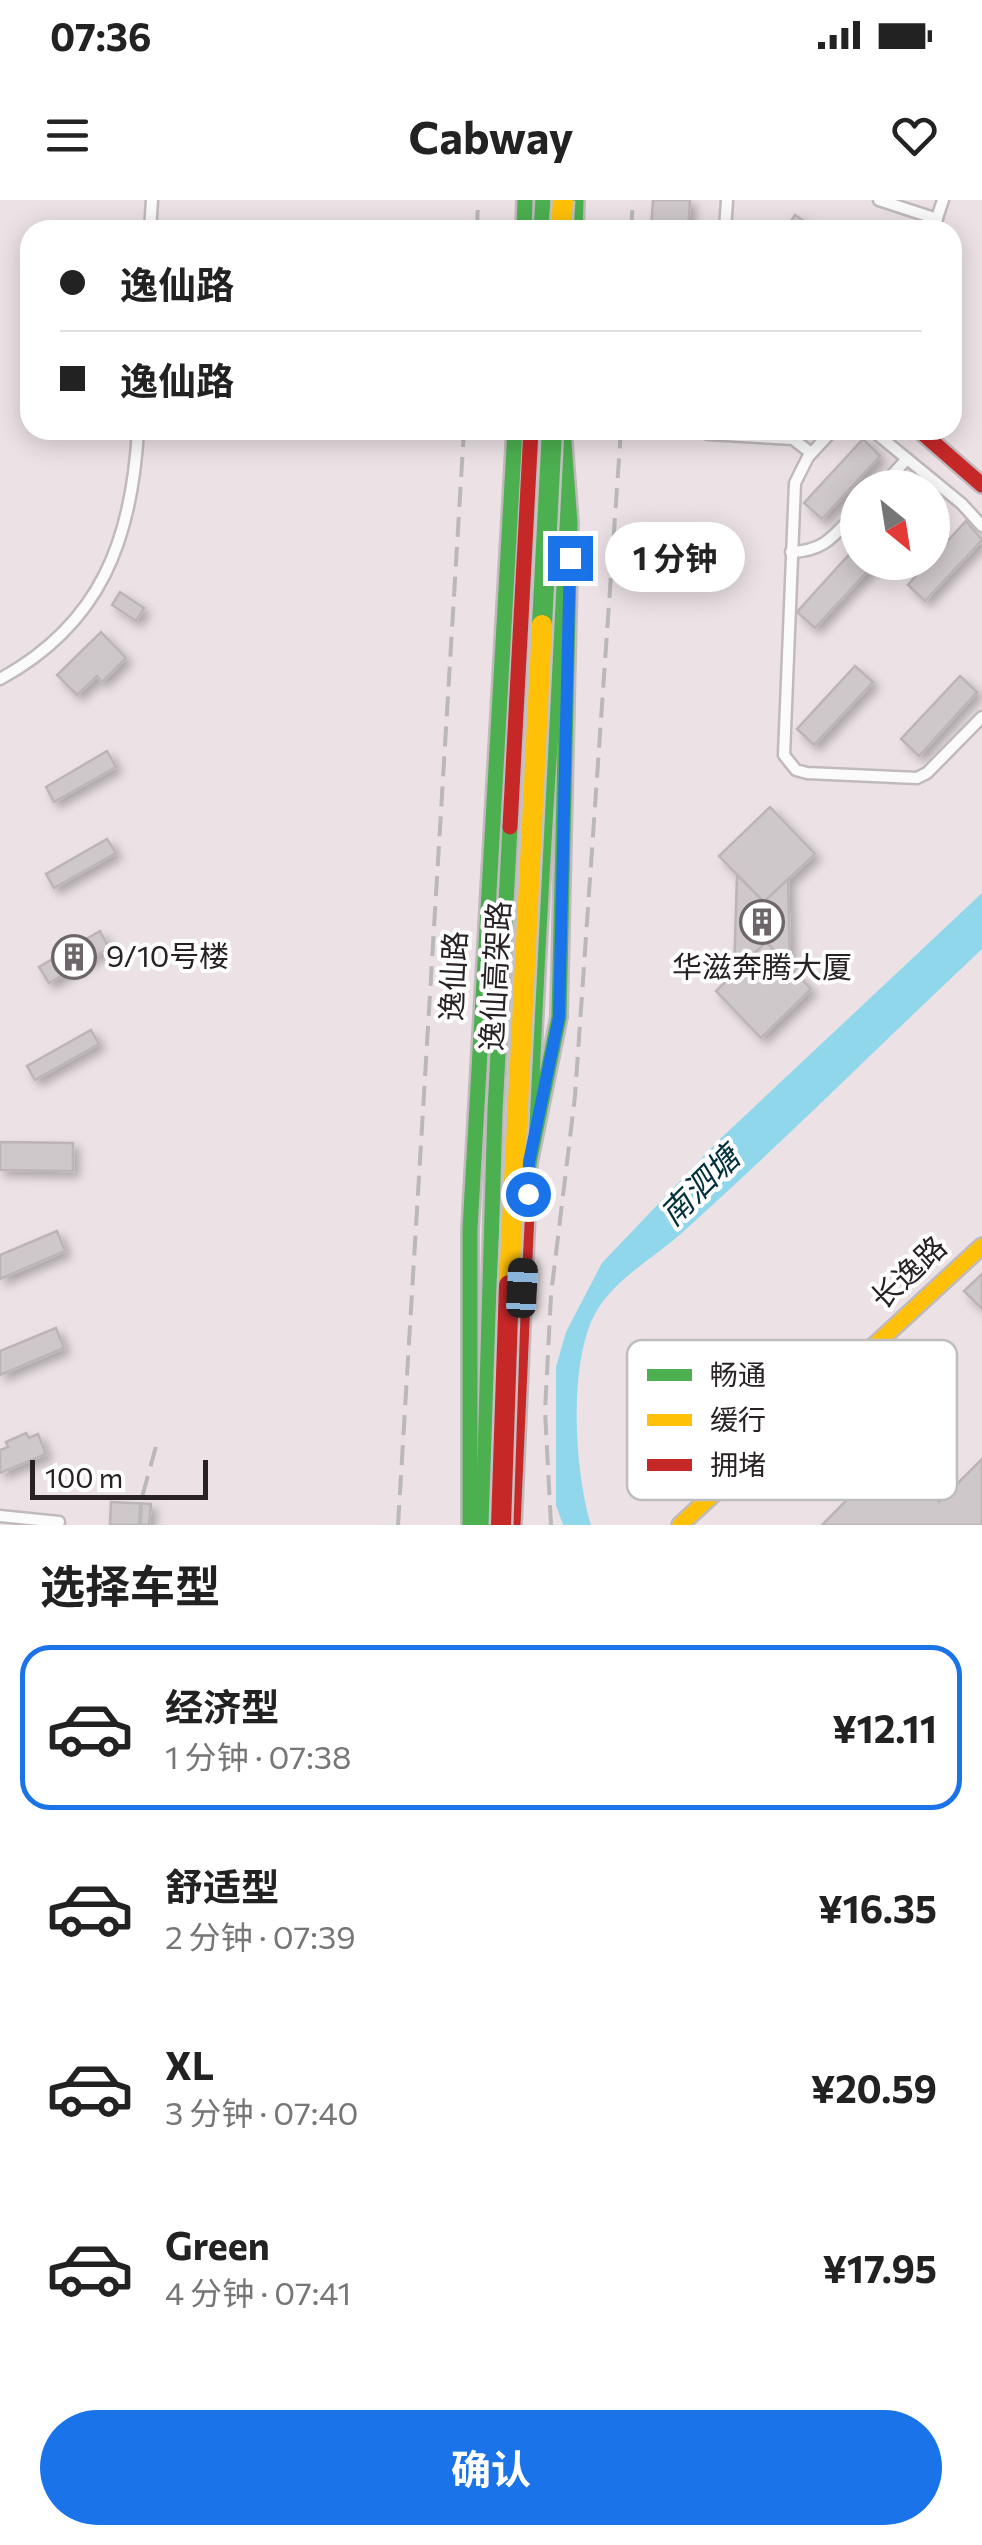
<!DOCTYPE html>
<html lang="zh">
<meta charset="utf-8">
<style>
:root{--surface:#fff;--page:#f2f2f2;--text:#222;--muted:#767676;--line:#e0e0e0;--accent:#1a73e8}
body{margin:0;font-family:Commissioner,"Noto Sans SC",sans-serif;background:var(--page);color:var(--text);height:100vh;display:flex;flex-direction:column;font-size:38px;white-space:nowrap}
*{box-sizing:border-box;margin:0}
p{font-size:32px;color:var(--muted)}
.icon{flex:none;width:55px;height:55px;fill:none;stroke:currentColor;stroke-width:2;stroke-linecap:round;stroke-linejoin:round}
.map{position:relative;height:1325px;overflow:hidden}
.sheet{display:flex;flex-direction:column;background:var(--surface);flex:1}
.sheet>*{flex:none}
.guide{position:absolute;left:20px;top:20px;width:942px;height:220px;border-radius:30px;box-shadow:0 5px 25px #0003;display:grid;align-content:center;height:220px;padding:0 40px;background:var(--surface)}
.needle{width:65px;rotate:150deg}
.fabs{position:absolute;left:840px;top:270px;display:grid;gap:20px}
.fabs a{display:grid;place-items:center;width:110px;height:110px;border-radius:50%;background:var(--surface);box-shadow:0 5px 25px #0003;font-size:50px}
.scale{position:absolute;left:30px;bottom:25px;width:178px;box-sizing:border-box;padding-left:10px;border:5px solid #282225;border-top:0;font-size:28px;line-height:35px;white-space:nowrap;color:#282225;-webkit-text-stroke:8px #fff;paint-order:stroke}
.end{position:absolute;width:45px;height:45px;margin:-22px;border:12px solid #1a73e8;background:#fff;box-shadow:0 0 0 5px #fff}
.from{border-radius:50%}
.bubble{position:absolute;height:70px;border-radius:35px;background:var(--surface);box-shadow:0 5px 25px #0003;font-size:32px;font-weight:700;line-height:70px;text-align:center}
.car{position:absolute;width:30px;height:60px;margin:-30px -15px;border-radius:12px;box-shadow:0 0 8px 2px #0007;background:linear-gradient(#222 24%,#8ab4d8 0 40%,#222 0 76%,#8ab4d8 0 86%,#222 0)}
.guide b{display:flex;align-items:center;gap:35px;height:95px;font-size:38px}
.guide b+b{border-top:2px solid var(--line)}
.guide i{width:25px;height:25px;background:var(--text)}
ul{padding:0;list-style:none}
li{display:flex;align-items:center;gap:30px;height:165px;margin:0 20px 15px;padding:0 20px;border:5px solid transparent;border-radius:30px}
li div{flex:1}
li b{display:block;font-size:38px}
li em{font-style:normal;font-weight:700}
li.selected{border-color:var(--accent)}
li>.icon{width:90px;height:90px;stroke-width:1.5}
h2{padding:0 40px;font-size:45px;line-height:120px}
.action{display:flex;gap:20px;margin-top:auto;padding:20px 40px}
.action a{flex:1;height:115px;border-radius:60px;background:var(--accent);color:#fff;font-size:40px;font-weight:700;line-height:115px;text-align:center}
.status{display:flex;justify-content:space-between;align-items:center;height:70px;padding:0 50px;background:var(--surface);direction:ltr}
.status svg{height:28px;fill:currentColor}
header{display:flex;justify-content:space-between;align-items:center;height:130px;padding:0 40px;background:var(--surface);font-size:45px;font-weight:700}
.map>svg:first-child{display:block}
.water{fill:#91d7ec}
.building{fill:#cfc8cb;stroke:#bcb4b7;stroke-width:2.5;filter:url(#shadow)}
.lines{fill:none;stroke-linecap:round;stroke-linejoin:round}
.street-casing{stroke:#c1babd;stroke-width:15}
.fast-casing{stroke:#c1babd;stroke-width:20}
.slow-casing{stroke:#c1babd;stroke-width:20}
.jam-casing{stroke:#c1babd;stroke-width:20}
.street{stroke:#fcfbfb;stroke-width:10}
.fast{stroke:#4caf50;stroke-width:15}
.slow{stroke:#ffc107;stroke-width:15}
.jam{stroke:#c62828;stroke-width:15}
.rail{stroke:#bab8b9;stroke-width:4;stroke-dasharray:20 10;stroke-linecap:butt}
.fast-bridge-casing{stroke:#c5c0c2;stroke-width:25;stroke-linecap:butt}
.slow-bridge-casing{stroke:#c5c0c2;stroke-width:25;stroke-linecap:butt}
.jam-bridge-casing{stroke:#c5c0c2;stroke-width:25;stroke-linecap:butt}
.fast-bridge{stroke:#4caf50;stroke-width:20}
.slow-bridge{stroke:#ffc107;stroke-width:20}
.jam-bridge{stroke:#c62828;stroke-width:20}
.route{stroke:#1a73e8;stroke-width:12}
.labels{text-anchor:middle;stroke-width:8;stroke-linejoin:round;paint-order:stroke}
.poi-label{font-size:30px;fill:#282225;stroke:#fff;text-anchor:start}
.street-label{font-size:30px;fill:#282225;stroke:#fff}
.water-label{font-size:32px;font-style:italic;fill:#00313d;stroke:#fff}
.key{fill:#fff;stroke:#bebdbe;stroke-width:2.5}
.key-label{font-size:28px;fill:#282225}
</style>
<div class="status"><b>07:36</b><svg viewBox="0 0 49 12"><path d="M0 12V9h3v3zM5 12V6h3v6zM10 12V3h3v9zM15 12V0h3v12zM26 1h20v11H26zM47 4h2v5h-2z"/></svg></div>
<header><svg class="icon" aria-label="menu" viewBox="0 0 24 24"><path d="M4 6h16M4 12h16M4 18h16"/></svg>Cabway<svg class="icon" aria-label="heart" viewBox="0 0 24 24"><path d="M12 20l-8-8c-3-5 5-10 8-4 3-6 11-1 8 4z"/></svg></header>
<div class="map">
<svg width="982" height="1325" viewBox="0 0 982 1325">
<defs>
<filter id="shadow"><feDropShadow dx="5.5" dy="5.5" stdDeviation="5" flood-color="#0004"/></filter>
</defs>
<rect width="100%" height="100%" fill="#ece2e6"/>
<path class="water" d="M982 693V749C882 843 785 940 683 1032 652 1060 608 1082 591 1122 569 1175 575 1272 591 1325H563L556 1305V1167L566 1132 602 1063 719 940Z"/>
<g class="building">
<polygon points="653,0 690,0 688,30 651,30"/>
<polygon points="795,15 818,30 785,30"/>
<polygon points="863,239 880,256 822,319 804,303"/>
<polygon points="966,321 982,340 925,401 908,385 928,362 932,362 932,358"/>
<polygon points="855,348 858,362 873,365 815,428 797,412"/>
<polygon points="120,392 144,408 136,421 112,405"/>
<polygon points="101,432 126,458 102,482 97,476 77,495 57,475"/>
<polygon points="855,466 873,482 814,545 797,529"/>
<polygon points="960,476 977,492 919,556 901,539"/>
<polygon points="107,551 116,567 54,602 46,587"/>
<polygon points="770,607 815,654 764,702 719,656"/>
<polygon points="107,639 116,653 54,688 46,674"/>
<polygon points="737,675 764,702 788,679 790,766 766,742 734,773"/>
<polygon points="100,731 109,748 49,783 39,767"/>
<polygon points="766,742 811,789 761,838 716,791"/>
<polygon points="91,830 99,844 35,880 27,866"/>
<polygon points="0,942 73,943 73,971 0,970"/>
<polygon points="57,1031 65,1051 0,1079 0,1055"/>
<polygon points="982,1074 982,1109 964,1091"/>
<polygon points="56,1128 64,1148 0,1175 0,1151"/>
<polygon points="26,1233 29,1238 38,1234 46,1254 0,1273 0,1250 8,1247 6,1242"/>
<polygon points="891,1255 939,1302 982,1259 982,1325 822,1325"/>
<polygon points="111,1302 151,1304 149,1325 110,1325"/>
</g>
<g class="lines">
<g class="street-casing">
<g id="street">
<polyline points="879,0 937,19"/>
<polyline points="150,30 152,0"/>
<polyline points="725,30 727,0"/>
<polyline points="933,30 943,0"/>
<polyline points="700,230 708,234 793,239 811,253"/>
<polyline points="833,230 808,257 795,283 784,555 796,570 807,573 917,578 927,573 982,517"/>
<polyline points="872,230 962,304 982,326"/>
<polyline points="880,288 907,259"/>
<path d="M791 352C826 351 834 335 858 310"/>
<path d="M0 479C101 424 132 339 138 230"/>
<polyline points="0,1316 59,1322"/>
</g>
</g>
<g class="fast-casing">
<g id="fast">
<polyline points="524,30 525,0"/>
<polyline points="541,30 543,0"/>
<polyline points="575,30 576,0"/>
<path d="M529 963C533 833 540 704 548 575 554 483 563 393 554 301"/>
<polyline points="527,1012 529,963 559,817 570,323 563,230"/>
<polyline points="470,1325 470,1029 515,230"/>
<polyline points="483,1325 495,911 510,627"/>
</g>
</g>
<g class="slow-casing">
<polyline id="slow" points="680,1325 982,1046"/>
</g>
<g class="jam-casing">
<g id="jam">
<polyline points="919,230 982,285"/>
<polyline points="510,627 531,230"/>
<polyline points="513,1325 527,1012"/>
</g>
</g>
<use href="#street" class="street"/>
<use href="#fast" class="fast"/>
<use href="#slow" class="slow"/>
<use href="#jam" class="jam"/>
<g class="rail">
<polyline points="477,30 478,0"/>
<polyline points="631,30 633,0"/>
<polyline points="140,1325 141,1301 158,1239"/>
<polyline points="398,1325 464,230"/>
<polyline points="551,1325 545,1211 551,1095 575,896 621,230"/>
</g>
<g class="fast-bridge-casing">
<polyline id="fast-bridge" points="542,425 552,230"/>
</g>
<g class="slow-bridge-casing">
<g id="slow-bridge">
<polyline points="561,30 563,0"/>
<polyline points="509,1085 542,425"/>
</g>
</g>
<g class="jam-bridge-casing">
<polyline id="jam-bridge" points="501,1325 509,1085"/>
</g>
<use href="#fast-bridge" class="fast-bridge"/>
<use href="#slow-bridge" class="slow-bridge"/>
<use href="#jam-bridge" class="jam-bridge"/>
</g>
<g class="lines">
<polyline class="route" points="528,994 529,962 559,817 570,358"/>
</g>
<defs>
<g id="building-ring" transform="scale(2.25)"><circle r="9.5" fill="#fff" stroke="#6d6569" stroke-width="1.5"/><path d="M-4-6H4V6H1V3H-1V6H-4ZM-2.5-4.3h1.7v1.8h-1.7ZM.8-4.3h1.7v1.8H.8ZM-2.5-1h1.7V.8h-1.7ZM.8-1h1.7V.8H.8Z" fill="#6d6569"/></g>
</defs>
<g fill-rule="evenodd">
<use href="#building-ring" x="762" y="722"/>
<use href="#building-ring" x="74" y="757"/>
</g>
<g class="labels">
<g class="poi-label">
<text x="106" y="767">9/10号楼</text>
<text x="762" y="778" text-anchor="middle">华滋奔腾大厦</text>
</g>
<g class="street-label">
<text transform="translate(454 776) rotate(-87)" y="10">逸仙路</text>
<text transform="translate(496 776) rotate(-87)" y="10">逸仙高架路</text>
<text transform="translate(909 1073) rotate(-43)" y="10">长逸路</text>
</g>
<g class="water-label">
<text transform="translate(700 986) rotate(-45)" y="11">南泗塘</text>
</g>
</g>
<rect x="627" y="1140" width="330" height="160" rx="15" class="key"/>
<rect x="647" y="1169" width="45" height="12" fill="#4caf50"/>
<rect x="647" y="1214" width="45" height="12" fill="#ffc107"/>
<rect x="647" y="1259" width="45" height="12" fill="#c62828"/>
<g class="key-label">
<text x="710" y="1185">畅通</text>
<text x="710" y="1230">缓行</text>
<text x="710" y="1275">拥堵</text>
</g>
</svg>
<div class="fabs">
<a><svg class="needle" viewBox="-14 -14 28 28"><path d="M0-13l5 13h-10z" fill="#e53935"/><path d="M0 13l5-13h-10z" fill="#767676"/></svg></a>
</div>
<div class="scale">100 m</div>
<i class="end from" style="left:528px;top:994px"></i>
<i class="end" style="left:570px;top:358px"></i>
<div class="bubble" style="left:605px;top:322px;width:140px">1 分钟</div>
<i class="car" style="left:522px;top:1088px;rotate:3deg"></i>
<div class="guide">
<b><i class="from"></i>逸仙路</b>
<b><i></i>逸仙路</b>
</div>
</div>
<section class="sheet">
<h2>选择车型</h2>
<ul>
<li class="selected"><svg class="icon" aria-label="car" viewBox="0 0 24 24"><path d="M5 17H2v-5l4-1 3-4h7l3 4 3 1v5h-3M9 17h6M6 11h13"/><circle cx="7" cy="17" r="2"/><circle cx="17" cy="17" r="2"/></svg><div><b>经济型</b><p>1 分钟 · 07:38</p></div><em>¥12.11</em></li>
<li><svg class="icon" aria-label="car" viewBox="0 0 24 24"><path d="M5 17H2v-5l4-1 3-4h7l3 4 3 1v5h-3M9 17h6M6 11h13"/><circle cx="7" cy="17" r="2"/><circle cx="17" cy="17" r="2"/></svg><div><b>舒适型</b><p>2 分钟 · 07:39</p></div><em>¥16.35</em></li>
<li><svg class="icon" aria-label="car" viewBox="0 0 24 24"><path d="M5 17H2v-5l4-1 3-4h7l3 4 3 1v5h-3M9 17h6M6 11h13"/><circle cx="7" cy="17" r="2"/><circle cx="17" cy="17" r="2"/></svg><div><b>XL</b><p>3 分钟 · 07:40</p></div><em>¥20.59</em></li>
<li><svg class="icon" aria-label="car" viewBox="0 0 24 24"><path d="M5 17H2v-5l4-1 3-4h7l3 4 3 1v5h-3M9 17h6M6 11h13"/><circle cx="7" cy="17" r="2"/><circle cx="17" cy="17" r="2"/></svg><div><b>Green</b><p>4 分钟 · 07:41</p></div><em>¥17.95</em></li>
</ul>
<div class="action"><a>确认</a></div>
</section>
